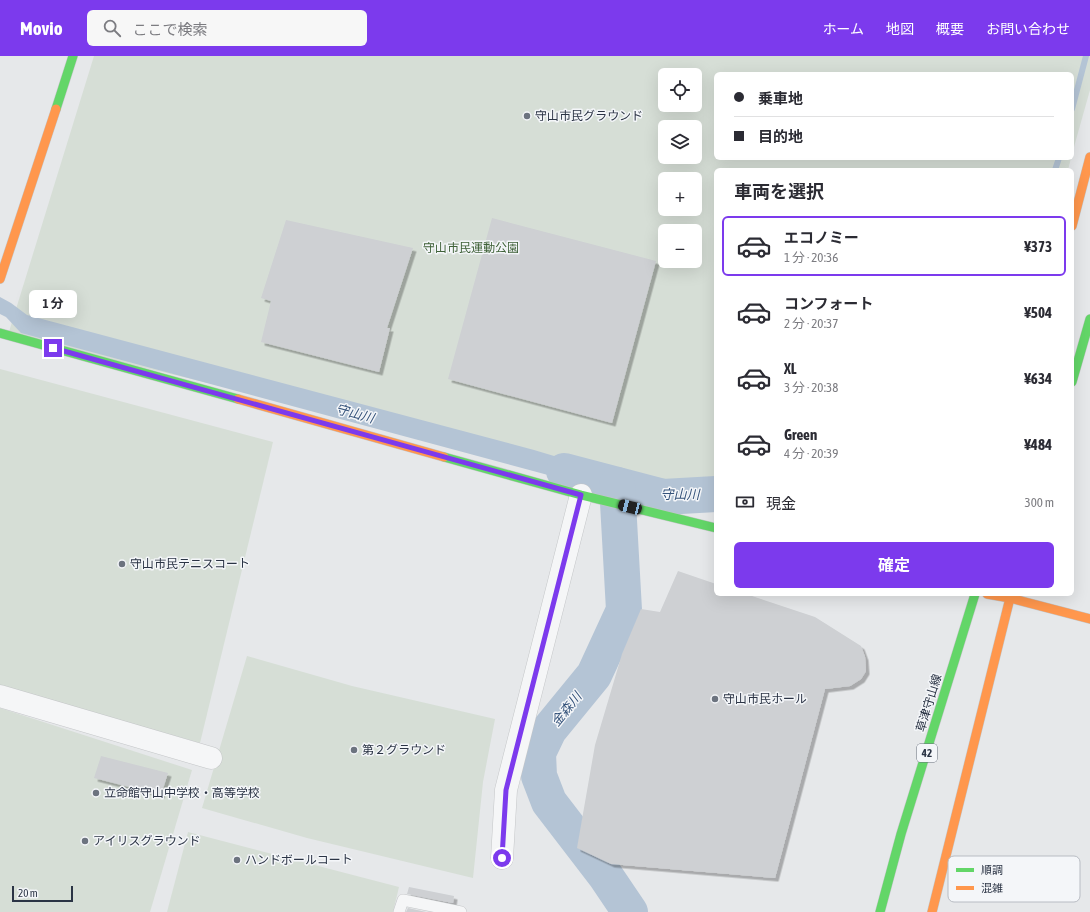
<!DOCTYPE html>
<html lang="ja">
<meta charset="utf-8">
<style>
:root{--surface:#fff;--page:#f7f7f7;--text:#2b2b33;--muted:#7c7c81;--line:#e1e1e2;--accent:#7c3aed}
body{margin:0;font-family:"Asap Condensed","Noto Sans JP",sans-serif;background:var(--page);color:var(--text);height:100vh;display:flex;flex-direction:column;font-size:15px;white-space:nowrap}
*{box-sizing:border-box;margin:0}
p{font-size:13px;color:var(--muted)}
.icon{flex:none;width:22px;height:22px;fill:none;stroke:currentColor;stroke-width:2;stroke-linecap:round;stroke-linejoin:round}
.map{position:relative;flex:1;overflow:hidden}
.side{position:absolute;left:714px;top:112px;width:360px;height:428px;display:flex;flex-direction:column;background:var(--surface);border-radius:6px;box-shadow:0 4px 16px #0002}
.side>*{flex:none}
.banner{position:absolute;left:714px;top:16px;width:360px;height:88px;border-radius:6px;box-shadow:0 4px 16px #0002;display:grid;align-content:center;height:88px;padding:0 20px;background:var(--surface)}
.buttons{position:absolute;left:658px;top:12px;display:grid;gap:8px}
.buttons a{display:grid;place-items:center;width:44px;height:44px;border-radius:6px;background:var(--surface);box-shadow:0 4px 16px #0002;font-size:20px}
.scale{position:absolute;left:12px;bottom:10px;width:61px;box-sizing:border-box;padding-left:4px;border:2px solid #2b3445;border-top:0;font-size:11px;line-height:14px;white-space:nowrap;color:#2b3445;-webkit-text-stroke:3px #f4f6f9;paint-order:stroke}
.end{position:absolute;width:18px;height:18px;margin:-9px;border:5px solid #7c3aed;background:#fff;box-shadow:0 0 0 2px #fff}
.from{border-radius:50%}
.bubble{position:absolute;height:28px;border-radius:6px;background:var(--surface);box-shadow:0 4px 16px #0002;font-size:13px;font-weight:700;line-height:28px;text-align:center}
.car{position:absolute;width:12px;height:24px;margin:-12px -6px;border-radius:5px;box-shadow:0 0 3px 1px #0007;background:linear-gradient(#222 24%,#8ab4d8 0 40%,#222 0 76%,#8ab4d8 0 86%,#222 0)}
.banner b{display:flex;align-items:center;gap:14px;height:38px;font-size:15px}
.banner b+b{border-top:1px solid var(--line)}
.banner i{width:10px;height:10px;background:var(--text)}
ul{padding:0;list-style:none}
li{display:flex;align-items:center;gap:12px;height:60px;margin:0 8px 6px;padding:0 12px;border:2px solid transparent;border-radius:6px}
li div{flex:1}
li b{display:block;font-size:15px}
li em{font-style:normal;font-weight:700}
li.on{border-color:var(--accent)}
li>.icon{width:36px;height:36px;stroke-width:1.5}
h2{padding:0 20px;font-size:18px;line-height:48px}
.pay{display:flex;align-items:center;gap:10px;height:44px;padding:0 20px;font-size:15px}
.pay p{margin-inline-start:auto}
.action{display:flex;gap:8px;margin-top:auto;padding:8px 20px}
.action a{flex:1;height:46px;border-radius:6px;background:var(--accent);color:#fff;font-size:16px;font-weight:700;line-height:46px;text-align:center}
header{display:flex;align-items:center;gap:24px;box-sizing:border-box;height:56px;padding:0 20px;background:var(--accent);color:#fff}
header strong{font-size:19px}
nav{display:flex;gap:22px;margin-inline-start:auto;font-size:14px}
.search{width:280px;height:36px;background:var(--page);display:flex;align-items:center;gap:10px;box-sizing:border-box;padding:0 14px;border-radius:6px;color:var(--muted);font-size:15px}
.map>svg:first-child{display:block}
.green{fill:#d6ded6;fill-rule:evenodd}
.water{fill:#b4c4d5}
.lines{fill:none;stroke-linecap:round;stroke-linejoin:round}
.stream{stroke:#b4c4d5;stroke-width:6}
.river{stroke:#b4c4d5;stroke-width:36}
.building{fill:#ced0d3;filter:url(#shadow)}
.lane-casing{stroke:#c4c6c8;stroke-width:12}
.street-casing{stroke:#c4c6c8;stroke-width:23}
.fast-casing{stroke:#c4c6c8;stroke-width:10}
.slow-casing{stroke:#c4c6c8;stroke-width:10}
.lane{stroke:#f5f6f7;stroke-width:11}
.street{stroke:#f5f6f7;stroke-width:22}
.fast{stroke:#63d668;stroke-width:9}
.slow{stroke:#ff974d;stroke-width:9}
.route{stroke:#7c3aed;stroke-width:5}
.poi-dot{fill:#6c737f;stroke:#f4f6f9;stroke-width:1.5}
.labels{text-anchor:middle;stroke-width:3;stroke-linejoin:round;paint-order:stroke}
.shield{fill:#f4f6f9;stroke:#676e7b;stroke-width:1}
.shield-label{font-size:11px;font-weight:bold;fill:#2b3445}
.poi-label{font-size:12px;fill:#2b3445;stroke:#f4f6f9;text-anchor:start}
.park-label{font-size:12px;fill:#3f6138;stroke:#f4f6f9}
.street-label{font-size:12px;fill:#2b3445;stroke:#f4f6f9}
.water-label{font-size:13px;font-style:italic;fill:#34527a;stroke:#f4f6f9}
.key{fill:#f4f6f9;stroke:#b8bcc3;stroke-width:1}
.key-label{font-size:11px;fill:#2b3445}
</style>
<header>
<strong>Movio</strong>
<div class="search"><svg class="icon" aria-label="search" viewBox="0 0 24 24"><circle cx="10" cy="10" r="6"/><path d="M15 15l6 6"/></svg>ここで検索</div>
<nav><a>ホーム</a><a>地図</a><a>概要</a><a>お問い合わせ</a></nav>
</header>
<div class="map">
<svg width="1090" height="856" viewBox="0 0 1090 856">
<defs>
<filter id="shadow"><feDropShadow dx="3.5" dy="3.5" stdDeviation="0" flood-color="#0004"/></filter>
</defs>
<rect width="100%" height="100%" fill="#e6e8ea"/>
<g class="green">
<path d="M94 0H1090V34L1072 98V18H716V102H1071L1068 114H716V449L8 279ZM665 19H695V49H665ZM665 71H695V101H665ZM665 123H695V153H665ZM665 175H695V205H665Z"/>
<polygon points="0,313 273,386 200,687 0,630"/>
<polygon points="247,600 352,630 495,663 483,726 473,822 307,782 202,752"/>
<polygon points="0,652 192,714 150,856 0,856"/>
<polygon points="188,776 399,831 393,856 167,856"/>
</g>
<polygon class="water" points="0,241 11,247 27,259 534,394 611,417 611,436 21,277 6,261 0,258"/>
<g class="lines">
<g class="stream">
<polyline points="1072,53 1086,0"/>
<polyline points="1055,114 1059,102"/>
</g>
<g class="river">
<polyline points="564,415 663,441 716,438"/>
<polyline points="617,429 624,554 594,619 549,674 538,697 539,720 549,746 605,819 630,856"/>
</g>
</g>
<g class="building">
<polygon points="492,162 656,205 612,367 448,323"/>
<polygon points="286,164 413,192 387,272 390,272 379,316 261,286 271,245 261,242"/>
<polygon points="678,515 716,528 716,538 746,538 815,561 861,590 865,601 866,615 861,623 850,630 825,633 775,822 611,808 577,792 595,689 622,598 641,553 660,556"/>
<polygon points="101,700 168,717 161,739 94,722"/>
<polygon points="409,831 454,840 453,847 407,838"/>
<polygon points="408,852 426,856 406,856"/>
</g>
<g class="lines">
<g class="lane-casing">
<polyline id="lane" points="399,856 403,844 461,856"/>
</g>
<g class="street-casing">
<g id="street">
<polyline points="0,640 211,702"/>
<polyline points="502,802 506,734 581,439"/>
</g>
</g>
<g class="fast-casing">
<g id="fast">
<polyline points="56,53 73,0"/>
<polyline points="0,277 238,343"/>
<polyline points="1072,326 1090,263"/>
<polyline points="444,401 581,439 716,472"/>
<polyline points="880,856 901,778 975,538"/>
</g>
</g>
<g class="slow-casing">
<g id="slow">
<polyline points="1072,170 1090,101"/>
<polyline points="0,223 56,53"/>
<polyline points="238,343 444,401"/>
<polyline points="987,538 1010,542 1090,563"/>
<polyline points="932,856 1011,538"/>
</g>
</g>
<use href="#lane" class="lane"/>
<use href="#street" class="street"/>
<use href="#fast" class="fast"/>
<use href="#slow" class="slow"/>
</g>
<g class="lines">
<polyline class="route" points="53,292 581,439 506,734 502,802"/>
</g>
<g class="poi-dot">
<circle cx="527" cy="60" r="4"/>
<circle cx="122" cy="508" r="4"/>
<circle cx="715" cy="643" r="4"/>
<circle cx="354" cy="694" r="4"/>
<circle cx="96" cy="737" r="4"/>
<circle cx="85" cy="785" r="4"/>
<circle cx="237" cy="804" r="4"/>
</g>
<g class="labels">
<rect class="shield" x="917" y="688" width="20" height="18" rx="3"/>
<g class="shield-label">
<text x="927" y="701">42</text>
</g>
<g class="poi-label">
<text x="535" y="64">守山市民グラウンド</text>
<text x="130" y="512">守山市民テニスコート</text>
<text x="723" y="647">守山市民ホール</text>
<text x="362" y="698">第２グラウンド</text>
<text x="104" y="741">立命館守山中学校・高等学校</text>
<text x="93" y="789">アイリスグラウンド</text>
<text x="245" y="808">ハンドボールコート</text>
</g>
<g class="park-label">
<text x="471" y="196">守山市民運動公園</text>
</g>
<g class="street-label">
<text transform="translate(929 647) rotate(-73)" y="4">草津守山線</text>
</g>
<g class="water-label">
<text transform="translate(355 357) rotate(15)" y="5">守山川</text>
<text x="680" y="443">守山川</text>
<text transform="translate(566 653) rotate(-51)" y="5">金森川</text>
</g>
</g>
<rect x="948" y="800" width="132" height="46" rx="6" class="key"/>
<rect x="956" y="812" width="18" height="4" fill="#63d668"/>
<rect x="956" y="830" width="18" height="4" fill="#ff974d"/>
<g class="key-label">
<text x="981" y="818">順調</text>
<text x="981" y="836">混雑</text>
</g>
</svg>
<div class="buttons">
<a><svg class="icon" aria-label="locate" viewBox="0 0 24 24"><circle cx="12" cy="12" r="6"/><path d="M12 2v4M12 18v4M2 12h4M18 12h4"/></svg></a>
<a><svg class="icon" aria-label="layers" viewBox="0 0 24 24"><path d="M12 4l9 5-9 5-9-5zM3 14l9 5 9-5"/></svg></a>
<a>+</a>
<a>−</a>
</div>
<div class="scale">20 m</div>
<i class="end from" style="left:502px;top:802px"></i>
<i class="end" style="left:53px;top:292px"></i>
<div class="bubble" style="left:29px;top:234px;width:48px">1 分</div>
<i class="car" style="left:630px;top:451px;rotate:284deg"></i>
<div class="banner">
<b><i class="from"></i>乗車地</b>
<b><i></i>目的地</b>
</div>
<section class="side">
<h2>車両を選択</h2>
<ul>
<li class="on"><svg class="icon" aria-label="car" viewBox="0 0 24 24"><path d="M5 17H2v-5l4-1 3-4h7l3 4 3 1v5h-3M9 17h6M6 11h13"/><circle cx="7" cy="17" r="2"/><circle cx="17" cy="17" r="2"/></svg><div><b>エコノミー</b><p>1 分 · 20:36</p></div><em>¥373</em></li>
<li><svg class="icon" aria-label="car" viewBox="0 0 24 24"><path d="M5 17H2v-5l4-1 3-4h7l3 4 3 1v5h-3M9 17h6M6 11h13"/><circle cx="7" cy="17" r="2"/><circle cx="17" cy="17" r="2"/></svg><div><b>コンフォート</b><p>2 分 · 20:37</p></div><em>¥504</em></li>
<li><svg class="icon" aria-label="car" viewBox="0 0 24 24"><path d="M5 17H2v-5l4-1 3-4h7l3 4 3 1v5h-3M9 17h6M6 11h13"/><circle cx="7" cy="17" r="2"/><circle cx="17" cy="17" r="2"/></svg><div><b>XL</b><p>3 分 · 20:38</p></div><em>¥634</em></li>
<li><svg class="icon" aria-label="car" viewBox="0 0 24 24"><path d="M5 17H2v-5l4-1 3-4h7l3 4 3 1v5h-3M9 17h6M6 11h13"/><circle cx="7" cy="17" r="2"/><circle cx="17" cy="17" r="2"/></svg><div><b>Green</b><p>4 分 · 20:39</p></div><em>¥484</em></li>
</ul>
<div class="pay"><svg class="icon" aria-label="cash" viewBox="0 0 24 24"><path d="M3 7h18v10H3z"/><circle cx="12" cy="12" r="2"/></svg>現金<p>300 m</p></div>
<div class="action"><a>確定</a></div>
</section>
</div>
